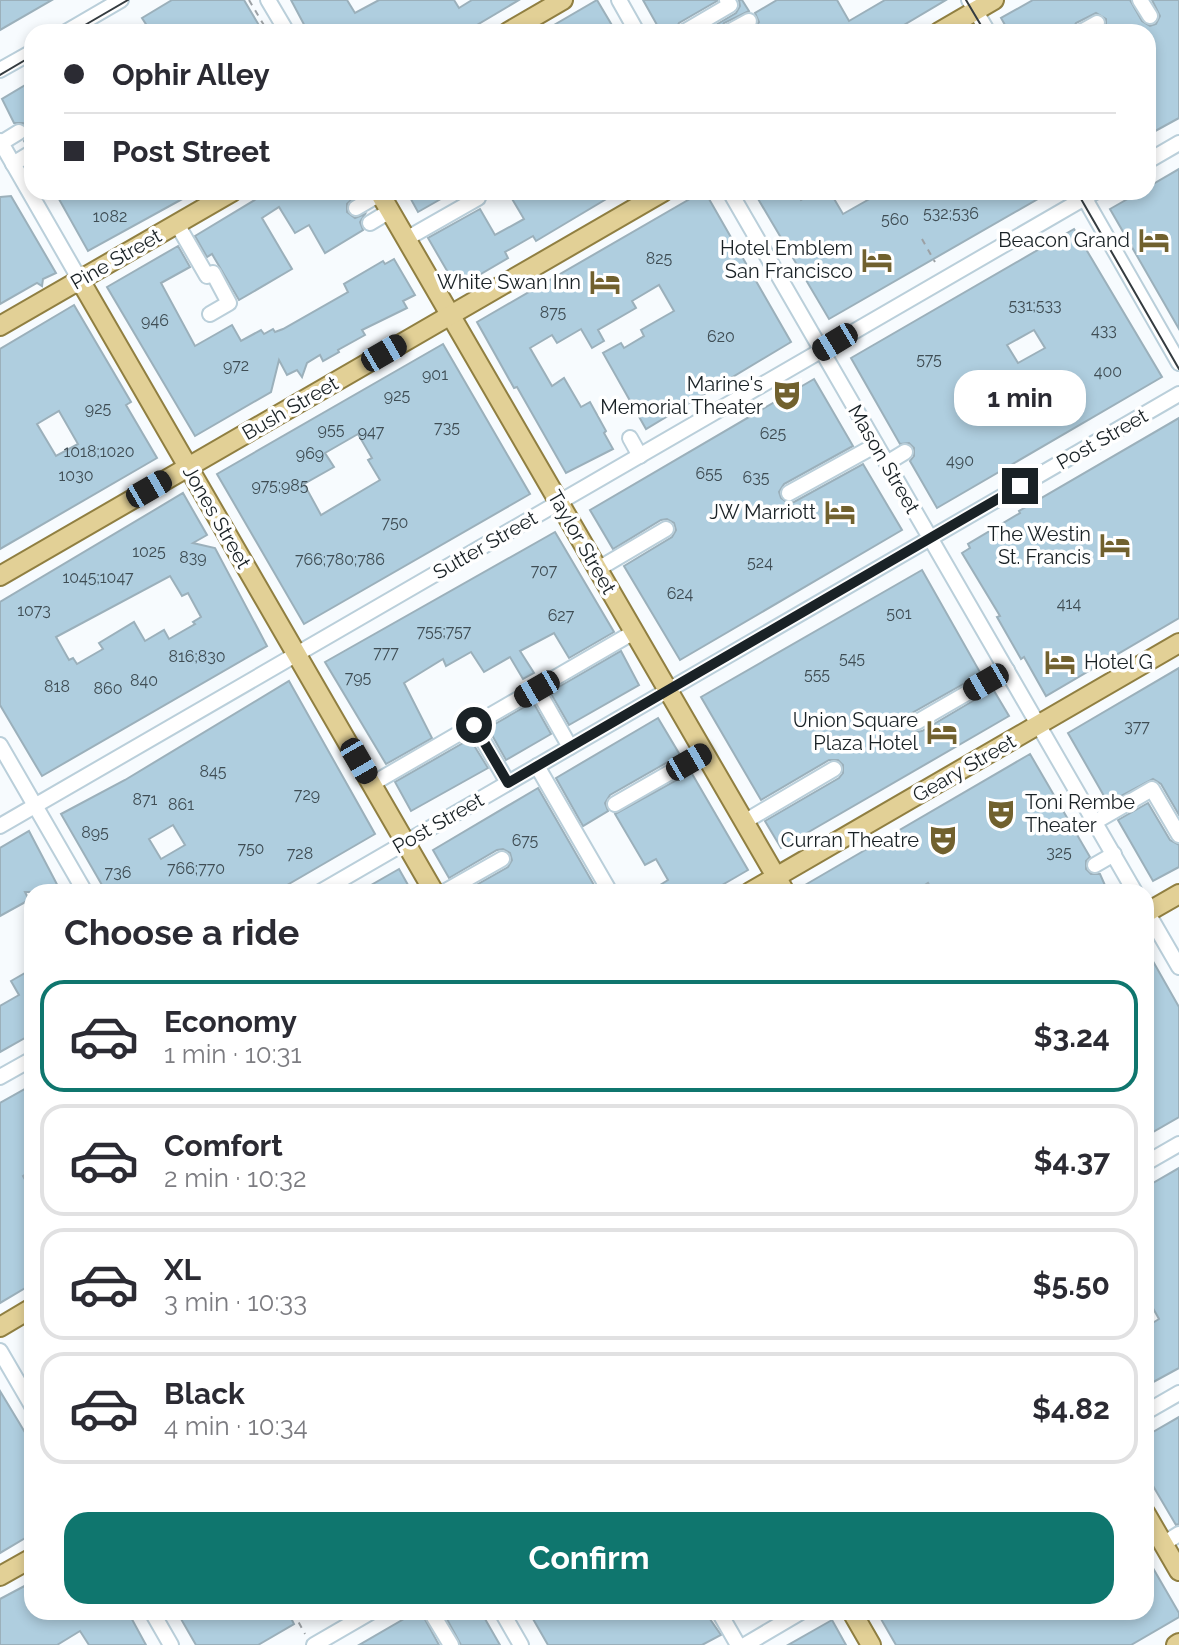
<!DOCTYPE html>
<meta charset="utf-8">
<style>
:root{--surface:#fff;--page:#f2f2f3;--text:#2b2b33;--muted:#7c7c81;--line:#e1e1e2;--accent:#0f766e}
body{margin:0;font-family:Raleway,sans-serif;background:var(--page);color:var(--text);height:100vh;display:flex;flex-direction:column;font-size:30px;white-space:nowrap}
*{box-sizing:border-box;margin:0}
p{font-size:26px;color:var(--muted)}
.icon{flex:none;width:44px;height:44px;fill:none;stroke:currentColor;stroke-width:2;stroke-linecap:round;stroke-linejoin:round}
.map{position:relative;flex:1;overflow:hidden}
.details{position:absolute;left:24px;top:884px;width:1130px;height:736px;display:flex;flex-direction:column;background:var(--surface);border-radius:24px;box-shadow:0 4px 12px #0003}
.details>*{flex:none}
.top-card{position:absolute;left:24px;top:24px;width:1132px;height:176px;border-radius:24px;box-shadow:0 4px 12px #0003;display:grid;align-content:center;height:176px;padding:0 40px;background:var(--surface)}
.end{position:absolute;width:36px;height:36px;margin:-18px;border:10px solid #1a2226;background:#fff;box-shadow:0 0 0 4px #fff}
.from{border-radius:50%}
.bubble{position:absolute;height:56px;border-radius:24px;background:var(--surface);box-shadow:0 4px 12px #0003;font-size:26px;font-weight:700;line-height:56px;text-align:center}
.car{position:absolute;width:24px;height:48px;margin:-24px -12px;border-radius:10px;box-shadow:0 0 6px 2px #0007;background:linear-gradient(#222 24%,#8ab4d8 0 40%,#222 0 76%,#8ab4d8 0 86%,#222 0)}
.top-card b{display:flex;align-items:center;gap:28px;height:76px;font-size:30px}
.top-card b+b{border-top:2px solid var(--line)}
.top-card i{width:20px;height:20px;background:var(--text)}
ul{padding:0;list-style:none}
li{display:flex;align-items:center;gap:24px;height:112px;margin:0 16px 12px;padding:0 24px;border:4px solid var(--line);border-radius:24px}
li div{flex:1}
li b{display:block;font-size:30px}
li em{font-style:normal;font-weight:700}
li.current{border-color:var(--accent)}
li>.icon{width:72px;height:72px;stroke-width:1.5}
h2{padding:0 40px;font-size:36px;line-height:96px}
.cta{display:flex;gap:16px;margin-top:auto;padding:16px 40px}
.cta a{flex:1;height:92px;border-radius:24px;background:var(--accent);color:#fff;font-size:32px;font-weight:700;line-height:92px;text-align:center}
.map>svg:first-child{display:block}
.building{fill:#afcedf;stroke:#9bb0bb;stroke-width:2;fill-rule:evenodd}
.lines{fill:none;stroke-linecap:round;stroke-linejoin:round}
.minor-casing{stroke:#bacfda;stroke-width:18}
.major-casing{stroke:#907f41;stroke-width:22}
.path{stroke:#9ca1a5;stroke-width:2;stroke-dasharray:6 6;stroke-linecap:butt}
.minor{stroke:#fff;stroke-width:14}
.major{stroke:#e2d096;stroke-width:18}
.tram{stroke:#353c40;stroke-width:2}
.route{stroke:#1a2226;stroke-width:10}
.labels{text-anchor:middle;stroke-width:7;stroke-linejoin:round;paint-order:stroke}
.number-label{font-size:16px;fill:#3f4d54}
.poi-label{font-size:20px;fill:#1a2226;stroke:#fff;text-anchor:end}
.street-label{font-size:20px;fill:#1a2226;stroke:#fff}
</style>
<div class="map">
<svg width="1179" height="1645" viewBox="0 0 1179 1645">
<rect width="100%" height="100%" fill="#f7fbfe"/>
<g class="building">
<polygon points="0,0 52,0 0,30"/>
<polygon points="172,0 244,0 263,32 151,32 142,18"/>
<polygon points="291,0 347,0 355,13 379,0 454,0 459,8 472,0 519,0 465,32 308,32"/>
<polygon points="597,0 616,32 542,32"/>
<polygon points="643,0 717,0 717,1 679,23 674,32 661,32"/>
<polygon points="739,0 742,0 749,11 724,23 719,32 704,32 736,13 740,6"/>
<polygon points="777,0 837,0 849,21 885,0 946,0 892,32 750,32 759,22 755,13"/>
<polygon points="1033,0 1130,0 1142,21 1150,26 1156,24 1160,16 1152,0 1179,0 1179,118 1148,135 1148,32 1101,32 1106,27 1106,19 1096,13 1076,23 1071,32 1009,32 1001,18"/>
<polygon points="32,81 32,143 26,144 24,141 28,136 28,128 23,123 14,123 2,99"/>
<polygon points="1179,169 1179,329 1110,209 1140,192 1148,192 1148,187"/>
<polygon points="55,192 195,192 88,251"/>
<polygon points="268,192 350,192 353,198 347,204 347,212 355,218 365,214 360,222 363,230 325,253 309,225 295,233 279,207 262,218 292,269 239,300 212,254 207,257 195,236"/>
<polygon points="407,192 453,192 418,212"/>
<polygon points="508,192 618,192 536,241 533,236 505,252 508,258 457,288 428,238 480,209 495,235 524,219"/>
<polygon points="702,192 705,192 791,342 646,429 603,353 621,343 624,348 644,336 641,330 674,311 659,285 632,301 636,308 598,330 604,341 592,348 581,329 557,343 552,335 530,348 552,386 564,378 581,407 590,402 606,431 604,433 613,449 566,473 517,387 514,388 477,322"/>
<polygon points="754,192 796,192 801,200 815,192 830,192 843,214 882,192 1050,192 829,319"/>
<polygon points="11,196 56,273 43,279 42,286 37,283 0,304 0,197"/>
<path d="M1074 229 1162 377 937 508 910 461 914 456V448L909 443 900 444 851 358ZM1034 330 1045 348 1018 363 1007 345Z"/>
<polygon points="178,246 190,267 161,283 195,346 232,325 241,341 261,330 264,334 273,329 275,332 283,329 348,292 344,284 383,261 385,264 394,259 415,295 403,301 407,308 362,330 365,335 338,350 339,352 323,361 320,355 307,363 302,377 297,370 287,375 279,360 271,392 195,436 107,287"/>
<path d="M74 305 131 402 126 405 157 458 0 549V349ZM59 411 78 444 56 456 37 424Z"/>
<path d="M443 344 530 494 304 624 217 474ZM358 434 372 458 368 460 380 480 321 515 304 484 334 467 325 453Z"/>
<polygon points="814,379 853,446 784,484 779,492 781,498 788,503 794,502 863,464 902,530 680,660 624,566 672,537 676,530 674,523 667,519 661,520 613,549 590,510"/>
<polygon points="1179,418 1179,618 1046,696 1024,657 1021,659 997,617 1000,616 962,553 970,548 968,544 1020,513 1019,511"/>
<path d="M183 493 207 535 193 543 215 548 267 646 42 776 0 705V602ZM170 576 182 596 188 593 201 617 193 622 195 624 169 639 164 630 145 641 134 622 99 643 103 649 77 664 73 658 69 660 56 637Z"/>
<polygon points="555,532 614,632 569,658 554,633 520,651 534,673 523,679 510,657 484,672 471,652 446,666 443,659 404,683 432,738 386,764 325,662"/>
<polygon points="922,570 981,674 912,713 907,721 909,728 916,732 922,731 993,689 1009,716 781,848 765,821 839,778 843,773 843,765 838,760 829,760 761,800 701,697"/>
<polygon points="621,651 639,685 569,725 550,692"/>
<polygon points="1179,668 1179,815 1161,784 1153,779 1108,803 1068,733"/>
<path d="M289 681 375 834 275 892H106L61 814 125 780ZM173 825 185 845 161 859 149 839Z"/>
<polygon points="533,702 551,734 506,760 488,728"/>
<polygon points="658,718 680,755 610,795 605,803 608,811 583,826 556,778"/>
<polygon points="470,739 488,768 411,811 395,782"/>
<polygon points="1030,754 1090,857 1086,861 1086,869 1091,874 1100,874 1108,892 933,892 928,883 914,892 809,892 805,885"/>
<polygon points="691,772 748,870 710,892 649,892 668,880 656,859 645,865 615,814"/>
<polygon points="538,788 598,892 464,892 508,867 512,860 510,853 503,849 497,850 449,878 433,850"/>
<polygon points="1148,803 1170,840 1179,845 1179,867 1153,881 1118,820"/>
<polygon points="29,831 61,892 25,892 29,900 0,916 0,848"/>
<polygon points="399,869 412,892 359,892"/>
<polygon points="1146,949 1179,1007 1179,1117 1146,1136"/>
<polygon points="32,969 32,1034 0,1052 0,1006 19,995 11,981"/>
<polygon points="32,1085 32,1170 23,1176 32,1192 32,1284 0,1303 0,1103"/>
<polygon points="1179,1168 1179,1368 1146,1386 1146,1327 1159,1319 1146,1296 1146,1187"/>
<polygon points="0,1391 32,1444 32,1534 0,1553"/>
<polygon points="1179,1417 1179,1524 1176,1525 1146,1474 1146,1436"/>
<polygon points="1146,1556 1179,1613 1179,1617 1131,1645 896,1645 877,1612 906,1612 908,1616 915,1612 1146,1612"/>
<polygon points="32,1582 32,1612 128,1612 146,1645 89,1645 80,1631 57,1645 0,1645 0,1599"/>
<polygon points="177,1612 288,1612 294,1624 258,1645 196,1645"/>
<polygon points="416,1612 421,1612 439,1645 359,1645"/>
<polygon points="443,1612 481,1612 500,1645 461,1645"/>
<polygon points="529,1612 705,1612 721,1635 702,1645 548,1645"/>
<polygon points="832,1620 846,1645 788,1645"/>
</g>
<g class="lines">
<g class="minor-casing">
<g id="minor">
<polyline points="268,0 287,32"/>
<polyline points="619,0 637,32"/>
<polyline points="969,0 988,32"/>
<polyline points="1140,0 1150,16"/>
<polyline points="66,32 121,0"/>
<polyline points="684,32 730,5 727,0"/>
<polyline points="729,32 749,21"/>
<polyline points="1081,32 1097,23"/>
<polyline points="0,70 32,52"/>
<polyline points="0,141 80,280"/>
<polyline points="1,143 19,132"/>
<polyline points="1148,161 1179,143"/>
<polyline points="13,164 31,153"/>
<polyline points="730,192 1135,892"/>
<polyline points="1081,192 1179,363"/>
<polyline points="356,208 380,194"/>
<polyline points="370,223 390,211"/>
<polyline points="177,224 207,276 213,273 229,303 210,314"/>
<polyline points="406,239 478,198"/>
<polyline points="630,438 640,456"/>
<polyline points="887,463 905,452"/>
<polyline points="789,493 876,445"/>
<polyline points="598,569 666,529"/>
<polyline points="537,689 570,747"/>
<polyline points="917,722 1007,670"/>
<polyline points="474,725 508,783"/>
<polyline points="0,745 85,892"/>
<polyline points="537,766 610,892"/>
<polyline points="372,784 634,632"/>
<polyline points="615,804 704,753"/>
<polyline points="744,822 834,769"/>
<polyline points="1095,822 1152,789 1179,835"/>
<polyline points="0,826 1095,192"/>
<polyline points="1095,865 1114,854"/>
<polyline points="320,892 1179,394"/>
<polyline points="444,892 502,859"/>
<polyline points="1146,910 1179,967"/>
<polyline points="0,1077 32,1059"/>
<polyline points="1146,1163 1179,1144"/>
<polyline points="0,1351 32,1406"/>
<polyline points="1146,1412 1179,1393"/>
<polyline points="1163,1544 1179,1534"/>
<polyline points="152,1612 171,1645"/>
<polyline points="431,1612 451,1645"/>
<polyline points="502,1612 521,1645"/>
<polyline points="719,1612 738,1645"/>
<polyline points="314,1645 371,1612"/>
<polyline points="745,1645 801,1612"/>
</g>
</g>
<g class="major-casing">
<g id="major">
<polyline points="508,32 563,0"/>
<polyline points="939,32 994,0"/>
<polyline points="379,192 785,892"/>
<polyline points="80,280 434,892"/>
<polyline points="0,326 232,192"/>
<polyline points="0,576 663,192"/>
<polyline points="750,892 1179,643"/>
<polyline points="1146,913 1179,894"/>
<polyline points="0,1327 32,1308"/>
<polyline points="1146,1514 1179,1571"/>
<polyline points="0,1576 32,1558"/>
<polyline points="852,1612 871,1645"/>
<polyline points="1176,1645 1179,1643"/>
</g>
</g>
<g class="path">
<polyline points="249,0 268,32"/>
<polyline points="922,239 935,262"/>
<polyline points="293,1612 305,1634"/>
</g>
<use href="#minor" class="minor"/>
<use href="#major" class="major"/>
<g class="tram">
<polyline points="966,0 985,32"/>
<polyline points="73,32 128,0"/>
<polyline points="0,75 32,56"/>
<polyline points="1077,192 1179,369"/>
</g>
</g>
<g class="lines">
<polyline class="route" points="474,725 508,783 1020,486"/>
</g>
<defs>
<g id="hotel-bare" transform="scale(2.4)"><path d="M-6-4.5h1.5V1H6V5H4.5V3h-9V5H-6ZM-4 0a1.8 1.8 0 1 1 3.6 0ZM.5 0V-2.5h3Q6-2.5 6 0Z" fill="#71612e" stroke="#fff" stroke-width="2.5" paint-order="stroke"/></g>
<g id="theatre-bare" transform="scale(2.4)"><path d="M-5-5.5Q0-4 5-5.5V0Q5 5 0 6Q-5 5-5 0ZM-3.3-2.5H-1v1.5H-3.3ZM1-2.5H3.3v1.5H1ZM-2.8 1Q0 5.5 2.8 1Z" fill="#71612e" stroke="#fff" stroke-width="2.5" paint-order="stroke"/></g>
</defs>
<g fill-rule="evenodd">
<use href="#hotel-bare" x="1154" y="240"/>
<use href="#hotel-bare" x="877" y="260"/>
<use href="#hotel-bare" x="605" y="282"/>
<use href="#theatre-bare" x="787" y="395"/>
<use href="#hotel-bare" x="840" y="512"/>
<use href="#hotel-bare" x="1115" y="545"/>
<use href="#hotel-bare" x="1060" y="662"/>
<use href="#hotel-bare" x="942" y="732"/>
<use href="#theatre-bare" x="1001" y="814"/>
<use href="#theatre-bare" x="943" y="840"/>
</g>
<g class="labels">
<g class="number-label">
<text x="951" y="219">532;536</text>
<text x="110" y="222">1082</text>
<text x="895" y="225">560</text>
<text x="659" y="264">825</text>
<text x="1035" y="311">531;533</text>
<text x="553" y="318">875</text>
<text x="155" y="326">946</text>
<text x="1104" y="336">433</text>
<text x="721" y="342">620</text>
<text x="929" y="365">575</text>
<text x="236" y="371">972</text>
<text x="1108" y="377">400</text>
<text x="435" y="380">901</text>
<text x="397" y="401">925</text>
<text x="98" y="414">925</text>
<text x="447" y="433">735</text>
<text x="331" y="435">955</text>
<text x="371" y="437">947</text>
<text x="773" y="439">625</text>
<text x="99" y="457">1018;1020</text>
<text x="310" y="459">969</text>
<text x="960" y="466">490</text>
<text x="709" y="479">655</text>
<text x="76" y="481">1030</text>
<text x="756" y="483">635</text>
<text x="280" y="491">975;985</text>
<text x="395" y="528">750</text>
<text x="149" y="557">1025</text>
<text x="193" y="563">839</text>
<text x="340" y="565">766;780;786</text>
<text x="760" y="568">524</text>
<text x="544" y="576">707</text>
<text x="98" y="583">1045;1047</text>
<text x="680" y="599">624</text>
<text x="1069" y="609">414</text>
<text x="34" y="616">1073</text>
<text x="899" y="619">501</text>
<text x="561" y="621">627</text>
<text x="444" y="637">755;757</text>
<text x="386" y="658">777</text>
<text x="197" y="662">816;830</text>
<text x="852" y="664">545</text>
<text x="817" y="680">555</text>
<text x="358" y="683">795</text>
<text x="144" y="686">840</text>
<text x="57" y="692">818</text>
<text x="108" y="694">860</text>
<text x="1137" y="732">377</text>
<text x="213" y="777">845</text>
<text x="307" y="800">729</text>
<text x="145" y="805">871</text>
<text x="181" y="810">861</text>
<text x="95" y="838">895</text>
<text x="525" y="846">675</text>
<text x="251" y="854">750</text>
<text x="1059" y="858">325</text>
<text x="300" y="859">728</text>
<text x="196" y="874">766;770</text>
<text x="118" y="878">736</text>
</g>
<g class="poi-label">
<text x="1130" y="247">Beacon Grand</text>
<text x="853" y="255">Hotel Emblem<tspan x="853" dy="23">San Francisco</tspan></text>
<text x="581" y="289">White Swan Inn</text>
<text x="763" y="391">Marine's<tspan x="763" dy="23">Memorial Theater</tspan></text>
<text x="816" y="519">JW Marriott</text>
<text x="1091" y="541">The Westin<tspan x="1091" dy="23">St. Francis</tspan></text>
<text x="1084" y="669" text-anchor="start">Hotel G</text>
<text x="918" y="727">Union Square<tspan x="918" dy="23">Plaza Hotel</tspan></text>
<text x="1025" y="809" text-anchor="start">Toni Rembe<tspan x="1025" dy="23">Theater</tspan></text>
<text x="919" y="847">Curran Theatre</text>
</g>
<g class="street-label">
<text transform="translate(116 259) rotate(-30)" y="7">Pine Street</text>
<text transform="translate(290 408) rotate(-30)" y="7">Bush Street</text>
<text transform="translate(1102 439) rotate(-30)" y="7">Post Street</text>
<text transform="translate(884 459) rotate(60)" y="7">Mason Street</text>
<text transform="translate(217 517) rotate(60)" y="7">Jones Street</text>
<text transform="translate(582 542) rotate(60)" y="7">Taylor Street</text>
<text transform="translate(485 545) rotate(-30)" y="7">Sutter Street</text>
<text transform="translate(964 768) rotate(-30)" y="7">Geary Street</text>
<text transform="translate(438 823) rotate(-30)" y="7">Post Street</text>
</g>
</g>
</svg>
<i class="end from" style="left:474px;top:725px"></i>
<i class="end" style="left:1020px;top:486px"></i>
<div class="bubble" style="left:954px;top:370px;width:132px">1 min</div>
<i class="car" style="left:835px;top:342px;rotate:239deg"></i>
<i class="car" style="left:384px;top:353px;rotate:60deg"></i>
<i class="car" style="left:149px;top:489px;rotate:60deg"></i>
<i class="car" style="left:986px;top:682px;rotate:240deg"></i>
<i class="car" style="left:537px;top:689px;rotate:240deg"></i>
<i class="car" style="left:359px;top:761px;rotate:150deg"></i>
<i class="car" style="left:689px;top:762px;rotate:60deg"></i>
<div class="top-card">
<b><i class="from"></i>Ophir Alley</b>
<b><i></i>Post Street</b>
</div>
<section class="details">
<h2>Choose a ride</h2>
<ul>
<li class="current"><svg class="icon" aria-label="car" viewBox="0 0 24 24"><path d="M5 17H2v-5l4-1 3-4h7l3 4 3 1v5h-3M9 17h6M6 11h13"/><circle cx="7" cy="17" r="2"/><circle cx="17" cy="17" r="2"/></svg><div><b>Economy</b><p>1 min · 10:31</p></div><em>$3.24</em></li>
<li><svg class="icon" aria-label="car" viewBox="0 0 24 24"><path d="M5 17H2v-5l4-1 3-4h7l3 4 3 1v5h-3M9 17h6M6 11h13"/><circle cx="7" cy="17" r="2"/><circle cx="17" cy="17" r="2"/></svg><div><b>Comfort</b><p>2 min · 10:32</p></div><em>$4.37</em></li>
<li><svg class="icon" aria-label="car" viewBox="0 0 24 24"><path d="M5 17H2v-5l4-1 3-4h7l3 4 3 1v5h-3M9 17h6M6 11h13"/><circle cx="7" cy="17" r="2"/><circle cx="17" cy="17" r="2"/></svg><div><b>XL</b><p>3 min · 10:33</p></div><em>$5.50</em></li>
<li><svg class="icon" aria-label="car" viewBox="0 0 24 24"><path d="M5 17H2v-5l4-1 3-4h7l3 4 3 1v5h-3M9 17h6M6 11h13"/><circle cx="7" cy="17" r="2"/><circle cx="17" cy="17" r="2"/></svg><div><b>Black</b><p>4 min · 10:34</p></div><em>$4.82</em></li>
</ul>
<div class="cta"><a>Confirm</a></div>
</section>
</div>
